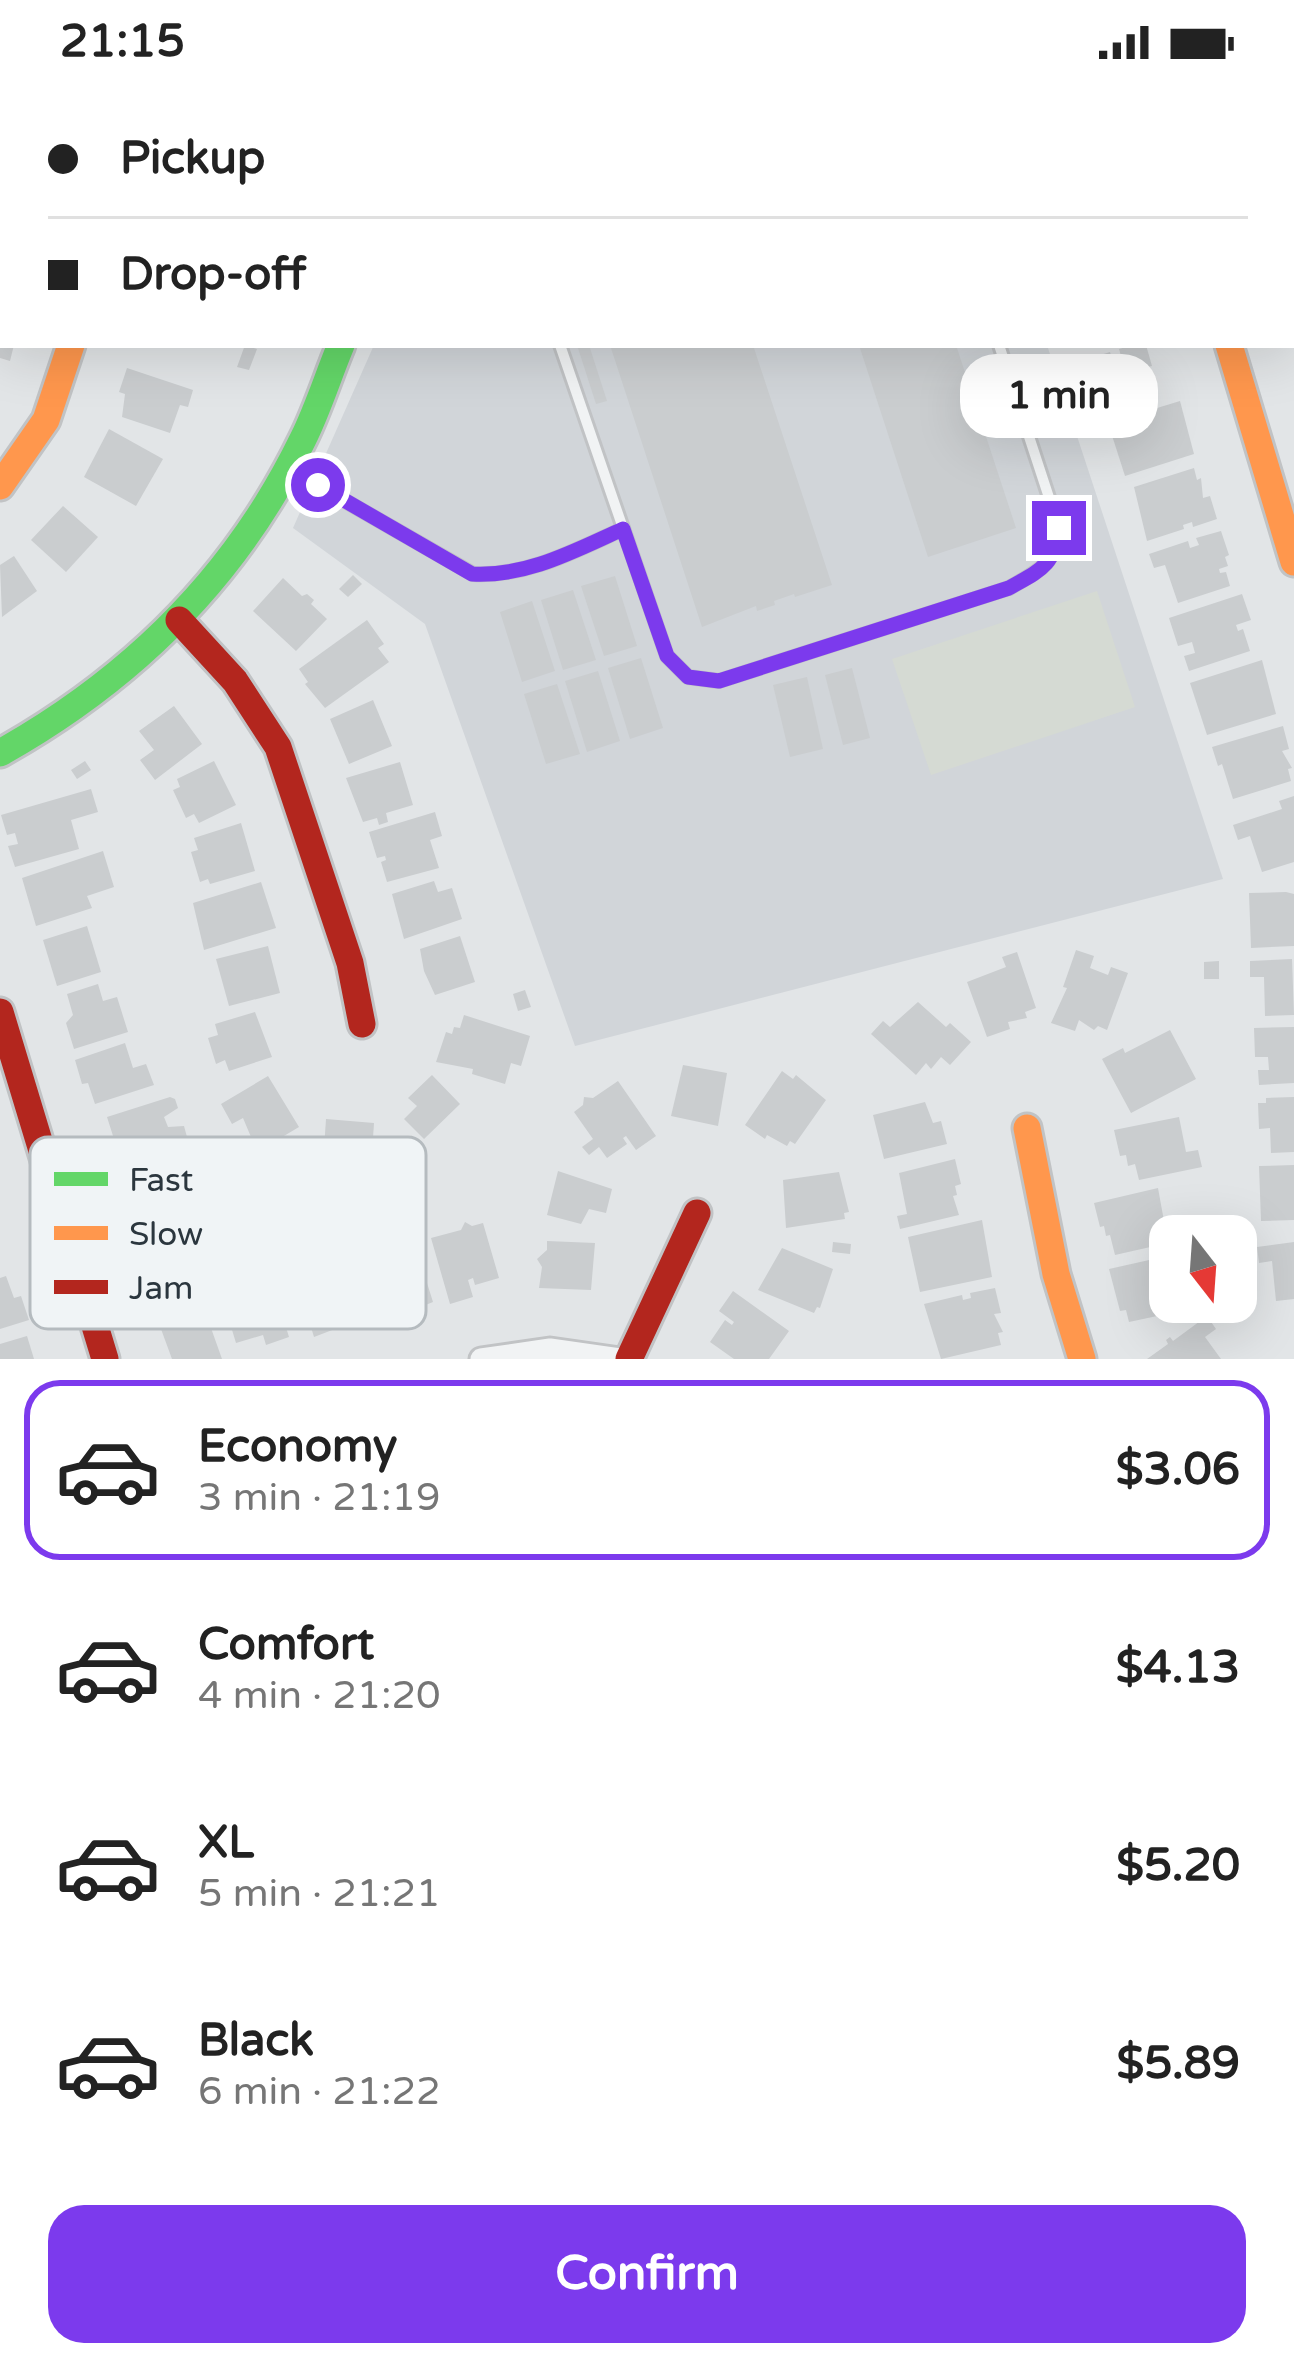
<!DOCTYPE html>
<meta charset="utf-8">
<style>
:root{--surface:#fff;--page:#f6f6f6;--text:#222;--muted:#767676;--line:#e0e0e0;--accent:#7c3aed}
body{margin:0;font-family:"Varela Round",sans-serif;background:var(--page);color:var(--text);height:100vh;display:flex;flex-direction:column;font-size:45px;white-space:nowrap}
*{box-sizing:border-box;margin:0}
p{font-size:39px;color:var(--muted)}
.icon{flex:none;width:66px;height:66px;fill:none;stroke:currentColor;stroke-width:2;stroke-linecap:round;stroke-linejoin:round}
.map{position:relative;height:1275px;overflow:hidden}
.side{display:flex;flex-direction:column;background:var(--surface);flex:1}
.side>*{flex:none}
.guide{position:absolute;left:0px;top:0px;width:1296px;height:264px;box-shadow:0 12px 48px #0002;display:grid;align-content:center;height:264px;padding:0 48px;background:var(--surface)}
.needle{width:78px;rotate:163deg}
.controls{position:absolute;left:1149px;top:1131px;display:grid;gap:24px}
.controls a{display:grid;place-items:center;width:108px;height:108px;border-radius:24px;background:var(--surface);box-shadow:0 12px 48px #0002;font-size:60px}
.end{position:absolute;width:54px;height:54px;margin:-27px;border:15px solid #7c3aed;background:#fff;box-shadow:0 0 0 6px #fff}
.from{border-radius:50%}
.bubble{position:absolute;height:84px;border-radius:36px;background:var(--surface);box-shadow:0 12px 48px #0002;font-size:39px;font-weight:700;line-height:84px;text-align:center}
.guide b{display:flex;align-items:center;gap:42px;height:114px;font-size:45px}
.guide b+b{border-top:3px solid var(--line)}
.guide i{width:30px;height:30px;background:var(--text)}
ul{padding:21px 0 0;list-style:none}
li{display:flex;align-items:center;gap:36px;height:180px;margin:0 24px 18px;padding:0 24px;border:6px solid transparent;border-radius:36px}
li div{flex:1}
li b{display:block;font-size:45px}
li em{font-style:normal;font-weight:700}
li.current{border-color:var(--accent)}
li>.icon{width:108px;height:108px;stroke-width:1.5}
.action{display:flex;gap:24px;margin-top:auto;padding:24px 48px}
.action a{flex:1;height:138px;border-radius:36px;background:var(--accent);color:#fff;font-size:48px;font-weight:700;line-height:138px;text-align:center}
.status{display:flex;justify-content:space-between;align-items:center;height:84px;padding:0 60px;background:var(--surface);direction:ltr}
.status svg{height:33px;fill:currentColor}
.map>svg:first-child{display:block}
.built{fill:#d1d5d9}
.green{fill:#d5dad3}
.building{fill:#cacdcf}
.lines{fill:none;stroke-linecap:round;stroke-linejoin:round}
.lane-casing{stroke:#c1c3c5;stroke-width:16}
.street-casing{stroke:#c1c3c5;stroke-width:27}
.fast-casing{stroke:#c1c3c5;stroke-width:33}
.slow-casing{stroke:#c1c3c5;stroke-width:33}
.jam-casing{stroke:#c1c3c5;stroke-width:33}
.lane{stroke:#f1f3f4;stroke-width:10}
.street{stroke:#f1f3f4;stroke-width:21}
.fast{stroke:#63d668;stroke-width:27}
.slow{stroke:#ff974d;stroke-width:27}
.jam{stroke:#b3261e;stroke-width:27}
.route{stroke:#7c3aed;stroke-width:15}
.key{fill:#f0f4f6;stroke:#b5bbbf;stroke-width:3}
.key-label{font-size:33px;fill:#2b363e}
</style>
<div class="status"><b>21:15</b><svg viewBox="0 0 49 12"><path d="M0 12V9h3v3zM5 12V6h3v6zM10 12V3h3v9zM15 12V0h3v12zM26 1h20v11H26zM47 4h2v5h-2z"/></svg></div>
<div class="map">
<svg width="1294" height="1275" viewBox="0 0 1294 1275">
<rect width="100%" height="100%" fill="#e2e5e7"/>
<g class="built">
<polygon points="485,0 961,0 962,3 484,3"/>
<polygon points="374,261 1047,261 1223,795 575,962 425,540 293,444"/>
</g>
<polygon class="green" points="1097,507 1135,623 931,691 892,575"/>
<g class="building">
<polygon points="0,261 14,261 10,277 0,274"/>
<polygon points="245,261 257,265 249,286 237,283"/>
<polygon points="577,261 589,261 607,317 596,320"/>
<polygon points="610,261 753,261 832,501 795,513 794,510 774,517 775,521 757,527 756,522 702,543"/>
<polygon points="859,261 956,261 1016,444 928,473"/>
<polygon points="1133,261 1146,261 1152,282 1148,283 1150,293 1147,294 1153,313 1100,329 1081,277 1110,268 1112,274 1121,272 1119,265"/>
<polygon points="127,284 193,306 188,323 180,321 170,349 122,333 125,310 119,308"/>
<polygon points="1180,317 1194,370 1125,392 1108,339"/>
<polygon points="109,345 163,375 136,422 84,393"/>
<polygon points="1194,384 1197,396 1201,394 1203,414 1210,412 1217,435 1193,443 1192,438 1183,441 1184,445 1147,457 1134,403"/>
<polygon points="63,422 98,453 66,488 31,456"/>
<polygon points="1221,447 1229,471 1225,473 1228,482 1219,485 1220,489 1226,488 1230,502 1178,519 1165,481 1154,484 1149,470 1188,457 1190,464 1199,461 1196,454"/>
<polygon points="14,472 37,507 2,533 0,481"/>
<polygon points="353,491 362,500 348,513 339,505"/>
<polygon points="615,492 637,562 604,572 581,502"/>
<polygon points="283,494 302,512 307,510 314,516 311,520 327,535 296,567 253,527"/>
<polygon points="573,506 596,576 563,586 541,516"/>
<polygon points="1242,510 1251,536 1236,541 1238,547 1243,545 1250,567 1189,587 1184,572 1195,569 1192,558 1178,562 1169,534"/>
<polygon points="532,517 555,587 522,598 500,528"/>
<polygon points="367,536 384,560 378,564 389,578 325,624 305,600 308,598 299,585"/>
<polygon points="641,574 663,644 630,655 608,584"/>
<polygon points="1262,576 1276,630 1207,651 1190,599"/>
<polygon points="852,584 870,654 843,661 825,591"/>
<polygon points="598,587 620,657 587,668 565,597"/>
<polygon points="807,593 823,665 790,673 773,601"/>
<polygon points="557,600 580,670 546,680 524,610"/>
<polygon points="373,616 392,662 349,680 330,635"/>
<polygon points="174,622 202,660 155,696 140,676 154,666 139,647"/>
<polygon points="1283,642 1289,665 1282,667 1292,684 1288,685 1291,697 1233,715 1222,680 1218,682 1212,663"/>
<polygon points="85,677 91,686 77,695 71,686"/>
<polygon points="214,677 236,721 199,739 194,730 186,734 173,706 180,703 177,695"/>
<polygon points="400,678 413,721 386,729 388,738 379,741 377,734 363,738 346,694"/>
<polygon points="91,705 98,728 71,736 79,765 15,783 8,762 18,760 15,749 7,751 1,731"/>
<polygon points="1294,712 1294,778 1262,788 1250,752 1238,756 1233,741 1282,725 1279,717"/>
<polygon points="435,728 442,752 430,756 439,784 387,798 381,778 386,776 385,772 377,774 369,748"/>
<polygon points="241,739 255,787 210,800 208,795 200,798 191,768 198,766 194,754"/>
<polygon points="103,767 114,803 87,812 92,824 36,842 22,794"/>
<polygon points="434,797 438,808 452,804 462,835 404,855 392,810"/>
<polygon points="261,798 276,844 204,866 193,819"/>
<polygon points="1286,808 1294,810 1294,862 1251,864 1249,809"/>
<polygon points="87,842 101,888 57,902 43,856"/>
<polygon points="460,852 475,898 435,911 424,887 420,865"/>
<polygon points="268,862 280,909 229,922 216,875"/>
<polygon points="1076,866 1094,872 1090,884 1108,891 1111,883 1128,889 1107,946 1098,942 1094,946 1079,936 1075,947 1051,939 1067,904 1063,903"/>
<polygon points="1017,868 1036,924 1025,928 1027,934 1008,938 1010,945 987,953 967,898 1006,883 1002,873"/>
<polygon points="1292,875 1294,931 1265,932 1264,893 1250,893 1250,877"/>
<polygon points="1219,877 1219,895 1204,895 1204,878"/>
<polygon points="98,900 103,917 117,913 128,948 74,965 66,939 73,931 67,910"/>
<polygon points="525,906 531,923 518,927 513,910"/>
<polygon points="918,918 946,943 950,939 971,958 950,981 941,973 931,985 926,979 916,991 871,950 883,937 890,943"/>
<polygon points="255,928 272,973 229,987 225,976 216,980 208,954 218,951 215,940"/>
<polygon points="464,931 530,952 521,982 511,979 505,1000 472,990 473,985 436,978 446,948 452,950 454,943 460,944"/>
<polygon points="1294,943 1294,999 1259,1001 1258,986 1269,986 1268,973 1255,973 1254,944"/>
<polygon points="1170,946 1196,995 1131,1029 1102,975 1123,964 1125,969"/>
<polygon points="125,959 133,984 146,980 154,1001 95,1020 88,999 82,1000 75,976"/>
<polygon points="683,981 727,989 718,1042 671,1032"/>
<polygon points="782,987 793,995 796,991 826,1016 795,1060 790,1057 787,1062 767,1051 765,1055 745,1041"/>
<polygon points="432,991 460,1020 424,1055 404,1035 417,1022 408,1014"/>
<polygon points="268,992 299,1043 262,1065 254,1052 251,1053 243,1034 232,1040 221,1020"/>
<polygon points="618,997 656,1052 636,1066 626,1052 623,1054 627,1060 607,1074 599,1063 589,1071 582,1063 593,1055 574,1028 583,1021 584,1013 593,1014"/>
<polygon points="170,1013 175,1015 178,1024 164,1033 168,1043 184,1042 187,1053 184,1058 109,1084 101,1060 114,1055 107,1033"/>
<polygon points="1294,1013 1294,1068 1271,1069 1270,1044 1259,1045 1258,1019 1266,1019 1266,1014"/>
<polygon points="925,1018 933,1039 941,1037 947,1060 884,1075 873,1031"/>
<polygon points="1179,1033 1186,1068 1198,1066 1202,1083 1139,1096 1135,1080 1128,1082 1126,1071 1120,1072 1114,1046"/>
<polygon points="326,1035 374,1039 371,1084 323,1080"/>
<polygon points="955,1075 961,1100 955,1102 957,1111 953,1112 959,1131 900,1145 897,1132 907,1130 899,1089"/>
<polygon points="1294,1081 1294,1136 1261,1137 1259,1082"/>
<polygon points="558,1087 612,1105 606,1129 589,1125 581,1140 547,1131"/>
<polygon points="839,1088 849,1128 844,1129 845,1135 786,1144 783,1096"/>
<polygon points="1158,1104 1168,1159 1115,1171 1110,1151 1106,1152 1104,1142 1100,1143 1094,1119"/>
<polygon points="982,1136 992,1193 920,1208 908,1153"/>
<polygon points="465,1138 472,1142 483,1139 499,1194 475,1201 473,1194 468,1196 473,1213 450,1220 431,1154 461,1146"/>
<polygon points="547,1157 595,1159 591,1206 539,1204 542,1183 537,1175 547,1166"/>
<polygon points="833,1158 851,1160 850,1170 832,1168"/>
<polygon points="1294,1158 1294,1215 1276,1217 1272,1177 1259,1179 1257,1163"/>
<polygon points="416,1164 433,1218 388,1236 370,1178 377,1176 376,1172"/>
<polygon points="782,1164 833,1185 820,1224 817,1223 814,1229 758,1206"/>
<polygon points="1167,1172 1170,1218 1189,1218 1190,1225 1129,1238 1126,1226 1120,1227 1109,1185"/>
<polygon points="269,1188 289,1253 266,1261 263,1251 236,1259 219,1203"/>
<polygon points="6,1192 14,1214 21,1212 29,1236 0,1245 0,1194"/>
<polygon points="335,1192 336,1195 347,1192 361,1235 314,1253 300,1207"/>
<polygon points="995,1204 1001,1229 994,1230 1003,1248 998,1249 1001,1261 941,1275 924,1220 962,1211 963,1216 971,1214 970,1209"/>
<polygon points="733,1207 789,1247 769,1275 734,1275 710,1258 725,1236 732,1241 734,1238 719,1227"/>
<polygon points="206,1218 210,1229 206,1230 222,1275 172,1275 161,1245 186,1231 185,1226"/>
<polygon points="1207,1232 1216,1245 1205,1253 1221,1275 1147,1275 1168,1260 1166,1256 1170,1253 1173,1257"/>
<polygon points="27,1252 34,1275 0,1275 0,1260"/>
</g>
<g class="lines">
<g class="lane-casing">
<g id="lane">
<polyline points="567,0 570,3"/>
<polyline points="913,0 914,3"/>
<polyline points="863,3 872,0"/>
<path d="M560 261 667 572 688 593 719 597 1009 504C1041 485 1054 482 1059 444L999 261"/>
<path d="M291 386 473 490C527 493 574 467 623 445"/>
</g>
</g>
<g class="street-casing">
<g id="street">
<polyline points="437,3 439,0"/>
<polyline points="0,97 3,96"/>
<polyline points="1293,209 1294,208"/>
<polyline points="481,1275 550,1265 620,1275"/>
</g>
</g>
<g class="fast-casing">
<path id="fast" d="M0 669C132 595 236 493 303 355 318 325 328 292 341 261"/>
</g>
<g class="slow-casing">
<g id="slow">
<polyline points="1229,261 1294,478"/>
<polyline points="0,402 46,336 71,261"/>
<polyline points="1027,1044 1056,1190 1082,1275"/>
</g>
</g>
<g class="jam-casing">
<g id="jam">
<polyline points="179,536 235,597 278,663 350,879 362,940"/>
<polyline points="0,928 105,1275"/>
<polyline points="629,1275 697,1129"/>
</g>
</g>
<use href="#lane" class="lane"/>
<use href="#street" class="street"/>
<use href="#fast" class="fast"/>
<use href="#slow" class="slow"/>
<use href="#jam" class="jam"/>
</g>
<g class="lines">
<path class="route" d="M318 401 472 490C527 493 574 467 623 445L667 572 688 593 719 597 1009 504C1041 486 1054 482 1059 444"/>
</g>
<rect x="30" y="1053" width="396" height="192" rx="18" class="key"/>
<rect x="54" y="1088" width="54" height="14" fill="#63d668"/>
<rect x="54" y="1142" width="54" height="14" fill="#ff974d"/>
<rect x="54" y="1196" width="54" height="14" fill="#b3261e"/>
<g class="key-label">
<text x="129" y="1107">Fast</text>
<text x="129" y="1161">Slow</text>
<text x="129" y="1215">Jam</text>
</g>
</svg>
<div class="controls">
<a><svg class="needle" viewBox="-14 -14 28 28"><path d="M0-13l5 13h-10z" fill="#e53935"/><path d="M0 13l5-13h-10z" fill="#767676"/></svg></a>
</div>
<i class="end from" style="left:318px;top:401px"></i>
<i class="end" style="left:1059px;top:444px"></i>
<div class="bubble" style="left:960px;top:270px;width:198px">1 min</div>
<div class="guide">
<b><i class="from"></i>Pickup</b>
<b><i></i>Drop-off</b>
</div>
</div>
<section class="side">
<ul>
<li class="current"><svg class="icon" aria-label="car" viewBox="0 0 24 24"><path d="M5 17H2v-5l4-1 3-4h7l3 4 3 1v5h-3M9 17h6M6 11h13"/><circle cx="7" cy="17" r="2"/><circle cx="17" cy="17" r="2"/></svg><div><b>Economy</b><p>3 min · 21:19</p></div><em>$3.06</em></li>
<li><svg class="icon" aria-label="car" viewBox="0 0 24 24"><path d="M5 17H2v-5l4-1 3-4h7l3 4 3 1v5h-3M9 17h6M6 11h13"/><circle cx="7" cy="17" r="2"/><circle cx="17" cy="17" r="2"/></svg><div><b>Comfort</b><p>4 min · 21:20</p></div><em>$4.13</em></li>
<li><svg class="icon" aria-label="car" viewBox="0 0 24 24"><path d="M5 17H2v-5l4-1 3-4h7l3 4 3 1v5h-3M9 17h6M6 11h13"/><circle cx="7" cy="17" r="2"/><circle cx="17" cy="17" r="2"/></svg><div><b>XL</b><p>5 min · 21:21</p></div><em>$5.20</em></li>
<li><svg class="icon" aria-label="car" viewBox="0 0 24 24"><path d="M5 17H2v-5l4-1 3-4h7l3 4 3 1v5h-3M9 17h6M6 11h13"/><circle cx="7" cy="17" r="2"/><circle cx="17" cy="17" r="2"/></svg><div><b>Black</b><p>6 min · 21:22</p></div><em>$5.89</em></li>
</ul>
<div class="action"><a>Confirm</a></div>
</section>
